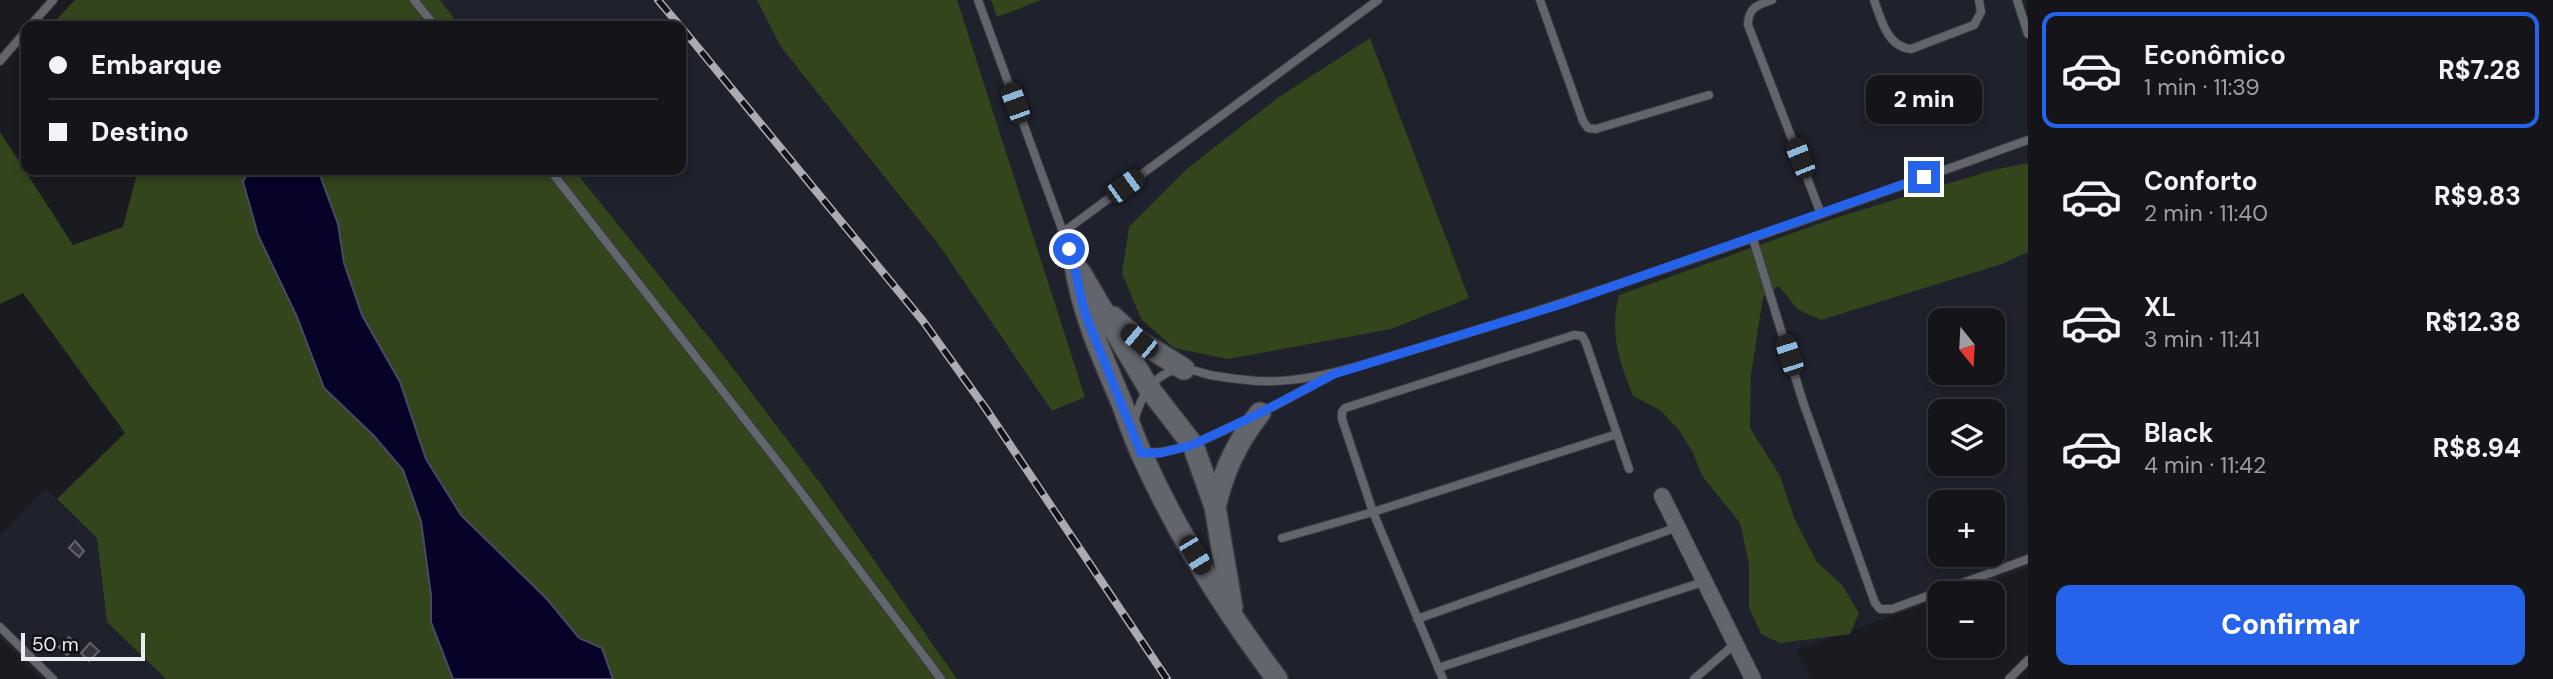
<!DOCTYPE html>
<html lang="pt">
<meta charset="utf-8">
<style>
:root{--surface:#141419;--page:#212126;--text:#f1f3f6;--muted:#9d9ea2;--line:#333338;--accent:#2563eb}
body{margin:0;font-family:"DM Sans",sans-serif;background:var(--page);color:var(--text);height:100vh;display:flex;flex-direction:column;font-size:26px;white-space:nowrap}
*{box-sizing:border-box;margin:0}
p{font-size:23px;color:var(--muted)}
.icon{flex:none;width:38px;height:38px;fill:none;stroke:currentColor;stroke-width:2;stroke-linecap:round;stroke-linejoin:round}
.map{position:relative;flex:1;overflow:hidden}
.details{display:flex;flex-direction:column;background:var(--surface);width:525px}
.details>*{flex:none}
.hud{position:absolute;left:21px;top:21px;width:665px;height:154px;border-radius:14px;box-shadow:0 4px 10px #0003,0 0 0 2px var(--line);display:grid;align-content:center;height:154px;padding:0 28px;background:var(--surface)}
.needle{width:46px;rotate:162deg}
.buttons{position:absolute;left:1928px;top:308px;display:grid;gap:14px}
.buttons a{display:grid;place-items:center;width:77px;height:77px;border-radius:14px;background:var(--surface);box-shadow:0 4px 10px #0003,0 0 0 2px var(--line);font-size:35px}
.scale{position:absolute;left:21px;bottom:18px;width:124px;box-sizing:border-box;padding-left:7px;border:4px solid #ecedf2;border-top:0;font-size:19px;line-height:24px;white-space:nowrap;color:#ecedf2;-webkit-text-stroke:5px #111218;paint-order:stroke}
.end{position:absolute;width:32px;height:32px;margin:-16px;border:9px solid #2563eb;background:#fff;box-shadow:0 0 0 4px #fff}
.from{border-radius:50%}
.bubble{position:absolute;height:49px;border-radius:14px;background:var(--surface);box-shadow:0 4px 10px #0003,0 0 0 2px var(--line);font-size:23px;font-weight:800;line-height:49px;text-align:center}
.car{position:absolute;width:21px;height:42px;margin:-21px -10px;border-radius:9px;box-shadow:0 0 5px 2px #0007;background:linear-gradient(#222 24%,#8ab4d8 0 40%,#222 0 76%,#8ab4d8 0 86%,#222 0)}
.hud b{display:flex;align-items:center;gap:24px;height:66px;font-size:26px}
.hud b+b{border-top:2px solid var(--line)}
.hud i{width:18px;height:18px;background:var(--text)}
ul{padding:12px 0 0;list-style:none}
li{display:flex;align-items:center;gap:21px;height:116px;margin:0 14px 10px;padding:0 14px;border:4px solid transparent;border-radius:14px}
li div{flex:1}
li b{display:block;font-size:26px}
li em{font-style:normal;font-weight:800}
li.active{border-color:var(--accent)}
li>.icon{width:63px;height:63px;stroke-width:1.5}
.button{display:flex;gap:14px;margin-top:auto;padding:14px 28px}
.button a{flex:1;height:80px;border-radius:14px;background:var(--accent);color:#fff;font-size:28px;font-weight:800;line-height:80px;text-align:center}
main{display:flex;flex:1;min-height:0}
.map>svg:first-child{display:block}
.built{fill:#1f212d;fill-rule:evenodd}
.green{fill:#32451b}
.water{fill:#060228;stroke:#4b4865;stroke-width:2}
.building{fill:#32333a;stroke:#62636b;stroke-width:2}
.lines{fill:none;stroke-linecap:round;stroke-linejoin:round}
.service-casing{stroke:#38393e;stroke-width:10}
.minor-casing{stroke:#38393e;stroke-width:18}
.tertiary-casing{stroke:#38393e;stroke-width:24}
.service{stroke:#63656d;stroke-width:8}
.minor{stroke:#63656d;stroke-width:16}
.tertiary{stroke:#63656d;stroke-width:21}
.rail-casing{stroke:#abacb1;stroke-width:8}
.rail{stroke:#111218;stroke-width:5;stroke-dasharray:16;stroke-linecap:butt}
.route{stroke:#2563eb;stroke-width:9}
</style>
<main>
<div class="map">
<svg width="2028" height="679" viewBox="0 0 2028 679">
<rect width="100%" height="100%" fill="#1a1b21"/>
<g class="built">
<path d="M440 0H2027L2028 568 1956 593H1941V599L1796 650 1811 679H957L821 484 716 346 574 170H681V26H460ZM1941 320H1993V373H1941ZM1941 411H1993V464H1941ZM1941 502H1993V555H1941Z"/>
<polygon points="45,488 98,538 107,622 166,679 41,679 0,638 0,536"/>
</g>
<g class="green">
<polygon points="75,0 440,0 460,26 50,26"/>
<polygon points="757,0 957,0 1085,397 1052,411 939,245 781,47"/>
<polygon points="991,0 1041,0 997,17"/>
<polygon points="1370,38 1469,298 1391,329 1228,359 1174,348 1141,319 1122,273 1129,227 1188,168 1276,99"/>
<polygon points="0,132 73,245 123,227 138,170 249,170 243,182 258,235 297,317 324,388 374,436 403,470 421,521 431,595 431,622 453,679 166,679 107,622 97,538 57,499 125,433 23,293 0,304"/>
<path d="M2028 163V252L2002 264 1821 320 1797 309 1779 286 1763 297 1751 375 1750 428 1780 476 1795 520 1817 562 1842 585 1859 613 1850 634 1780 643 1761 634 1749 608V564L1740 523 1703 477 1692 451 1678 429 1660 410 1633 396C1619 360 1609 333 1619 295L1838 217 1993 170Z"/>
<polygon points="318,170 574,170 716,346 821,484 957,679 613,679 602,648 579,638 547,599 461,515 426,459 400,382 362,315 344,263 338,224"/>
</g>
<polygon class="water" points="249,170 318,170 338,224 344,263 362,315 400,382 426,459 461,515 547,599 579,638 602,648 613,679 453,679 431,622 431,595 421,521 403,470 374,436 324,388 297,317 258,235 243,182"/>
<g class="building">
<polygon points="75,541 84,551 79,557 69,548"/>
<polygon points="69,637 77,645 67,655 59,647"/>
<polygon points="90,643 99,651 89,661 81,653"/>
</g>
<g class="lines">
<g class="service-casing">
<g id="service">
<polyline points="414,0 435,26"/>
<polyline points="978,0 1074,262"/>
<polyline points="1540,0 1583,121 1588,128 1596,129 1709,95"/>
<path d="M1772 0C1757 5 1748 8 1748 25L1821 214"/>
<path d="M1874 0C1881 19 1887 47 1911 49L1974 25 1981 12 1979 0"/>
<polyline points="2017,0 2028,34"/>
<polyline points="30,26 53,0"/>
<polyline points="0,61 26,31"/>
<polyline points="550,170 785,471 941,679"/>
<polyline points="1062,233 1378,0"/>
<polyline points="1753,239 1803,402 1875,603 1880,609 1892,609 2028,559"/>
<polyline points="1263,412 1328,377"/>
<path d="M1134 422C1140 397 1155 370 1184 369 1192 369 1202 373 1210 375 1222 377 1235 379 1247 380 1288 385 1332 374 1372 362 1594 297 1811 218 2028 140"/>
<path d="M1145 453C1183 453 1214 435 1248 419"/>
<polyline points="1282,538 1373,512 1617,434"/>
<polyline points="1417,619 1678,527"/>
<polyline points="0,627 53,679"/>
<polyline points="1438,668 1703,582"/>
<polyline points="1443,679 1373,512 1342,419 1342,412 1345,408 1574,335 1582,336 1586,343 1629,469"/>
<polyline points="1694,679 1735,644"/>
<polyline points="2009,679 2028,660"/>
</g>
</g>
<g class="minor-casing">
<polyline id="minor" points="1662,496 1753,679"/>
</g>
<g class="tertiary-casing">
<g id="tertiary">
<path d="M1075 264C1082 313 1102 356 1121 401 1128 419 1134 438 1142 455 1178 535 1225 610 1277 679"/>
<polyline points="1080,272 1148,387 1193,445 1215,507 1232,607"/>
<polyline points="1113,317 1139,341 1184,369"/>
<path d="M1215 507C1224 471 1236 443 1260 413"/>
</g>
</g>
<use href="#service" class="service"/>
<use href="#minor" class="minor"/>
<use href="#tertiary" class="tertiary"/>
<g class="rail-casing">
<g id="rail">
<polyline points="658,0 680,26"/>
<polyline points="681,27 923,321 986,409 1167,679"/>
</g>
</g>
<use href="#rail" class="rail"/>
</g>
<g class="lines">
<path class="route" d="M1069 249C1077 270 1079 294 1086 316L1141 453H1161L1192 445 1260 413 1334 374 1565 303 1924 177"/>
</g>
</svg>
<div class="buttons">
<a><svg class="needle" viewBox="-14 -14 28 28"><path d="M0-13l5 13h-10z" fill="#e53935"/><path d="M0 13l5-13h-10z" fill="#9d9ea2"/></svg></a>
<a><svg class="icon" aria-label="layers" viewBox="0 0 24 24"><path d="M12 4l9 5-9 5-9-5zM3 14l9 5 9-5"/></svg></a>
<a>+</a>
<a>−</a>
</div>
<div class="scale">50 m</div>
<i class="end from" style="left:1069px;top:249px"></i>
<i class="end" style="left:1924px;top:177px"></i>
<div class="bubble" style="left:1866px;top:75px;width:116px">2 min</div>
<i class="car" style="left:1015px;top:103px;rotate:340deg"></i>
<i class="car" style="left:1800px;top:158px;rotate:338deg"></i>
<i class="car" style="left:1125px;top:186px;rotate:54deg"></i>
<i class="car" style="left:1139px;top:341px;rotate:310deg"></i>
<i class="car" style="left:1789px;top:355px;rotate:342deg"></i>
<i class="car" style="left:1195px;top:555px;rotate:149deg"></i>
<div class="hud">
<b><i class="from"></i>Embarque</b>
<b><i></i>Destino</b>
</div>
</div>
<section class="details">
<ul>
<li class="active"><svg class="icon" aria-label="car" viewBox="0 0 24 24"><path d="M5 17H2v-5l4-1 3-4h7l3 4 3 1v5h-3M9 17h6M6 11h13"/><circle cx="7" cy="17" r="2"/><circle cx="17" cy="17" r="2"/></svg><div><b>Econômico</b><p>1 min · 11:39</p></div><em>R$7.28</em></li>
<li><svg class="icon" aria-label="car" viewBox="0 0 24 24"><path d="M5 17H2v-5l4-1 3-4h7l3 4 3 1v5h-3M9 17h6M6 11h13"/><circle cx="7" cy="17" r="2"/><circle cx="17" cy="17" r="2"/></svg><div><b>Conforto</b><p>2 min · 11:40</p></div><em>R$9.83</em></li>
<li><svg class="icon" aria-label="car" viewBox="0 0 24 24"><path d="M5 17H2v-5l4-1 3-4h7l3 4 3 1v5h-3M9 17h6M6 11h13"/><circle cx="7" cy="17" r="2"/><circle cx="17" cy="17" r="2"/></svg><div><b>XL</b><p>3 min · 11:41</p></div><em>R$12.38</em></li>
<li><svg class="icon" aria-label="car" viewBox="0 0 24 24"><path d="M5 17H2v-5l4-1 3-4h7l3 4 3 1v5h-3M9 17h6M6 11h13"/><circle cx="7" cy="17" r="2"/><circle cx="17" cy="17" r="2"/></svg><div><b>Black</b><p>4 min · 11:42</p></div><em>R$8.94</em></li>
</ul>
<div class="button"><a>Confirmar</a></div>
</section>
</main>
